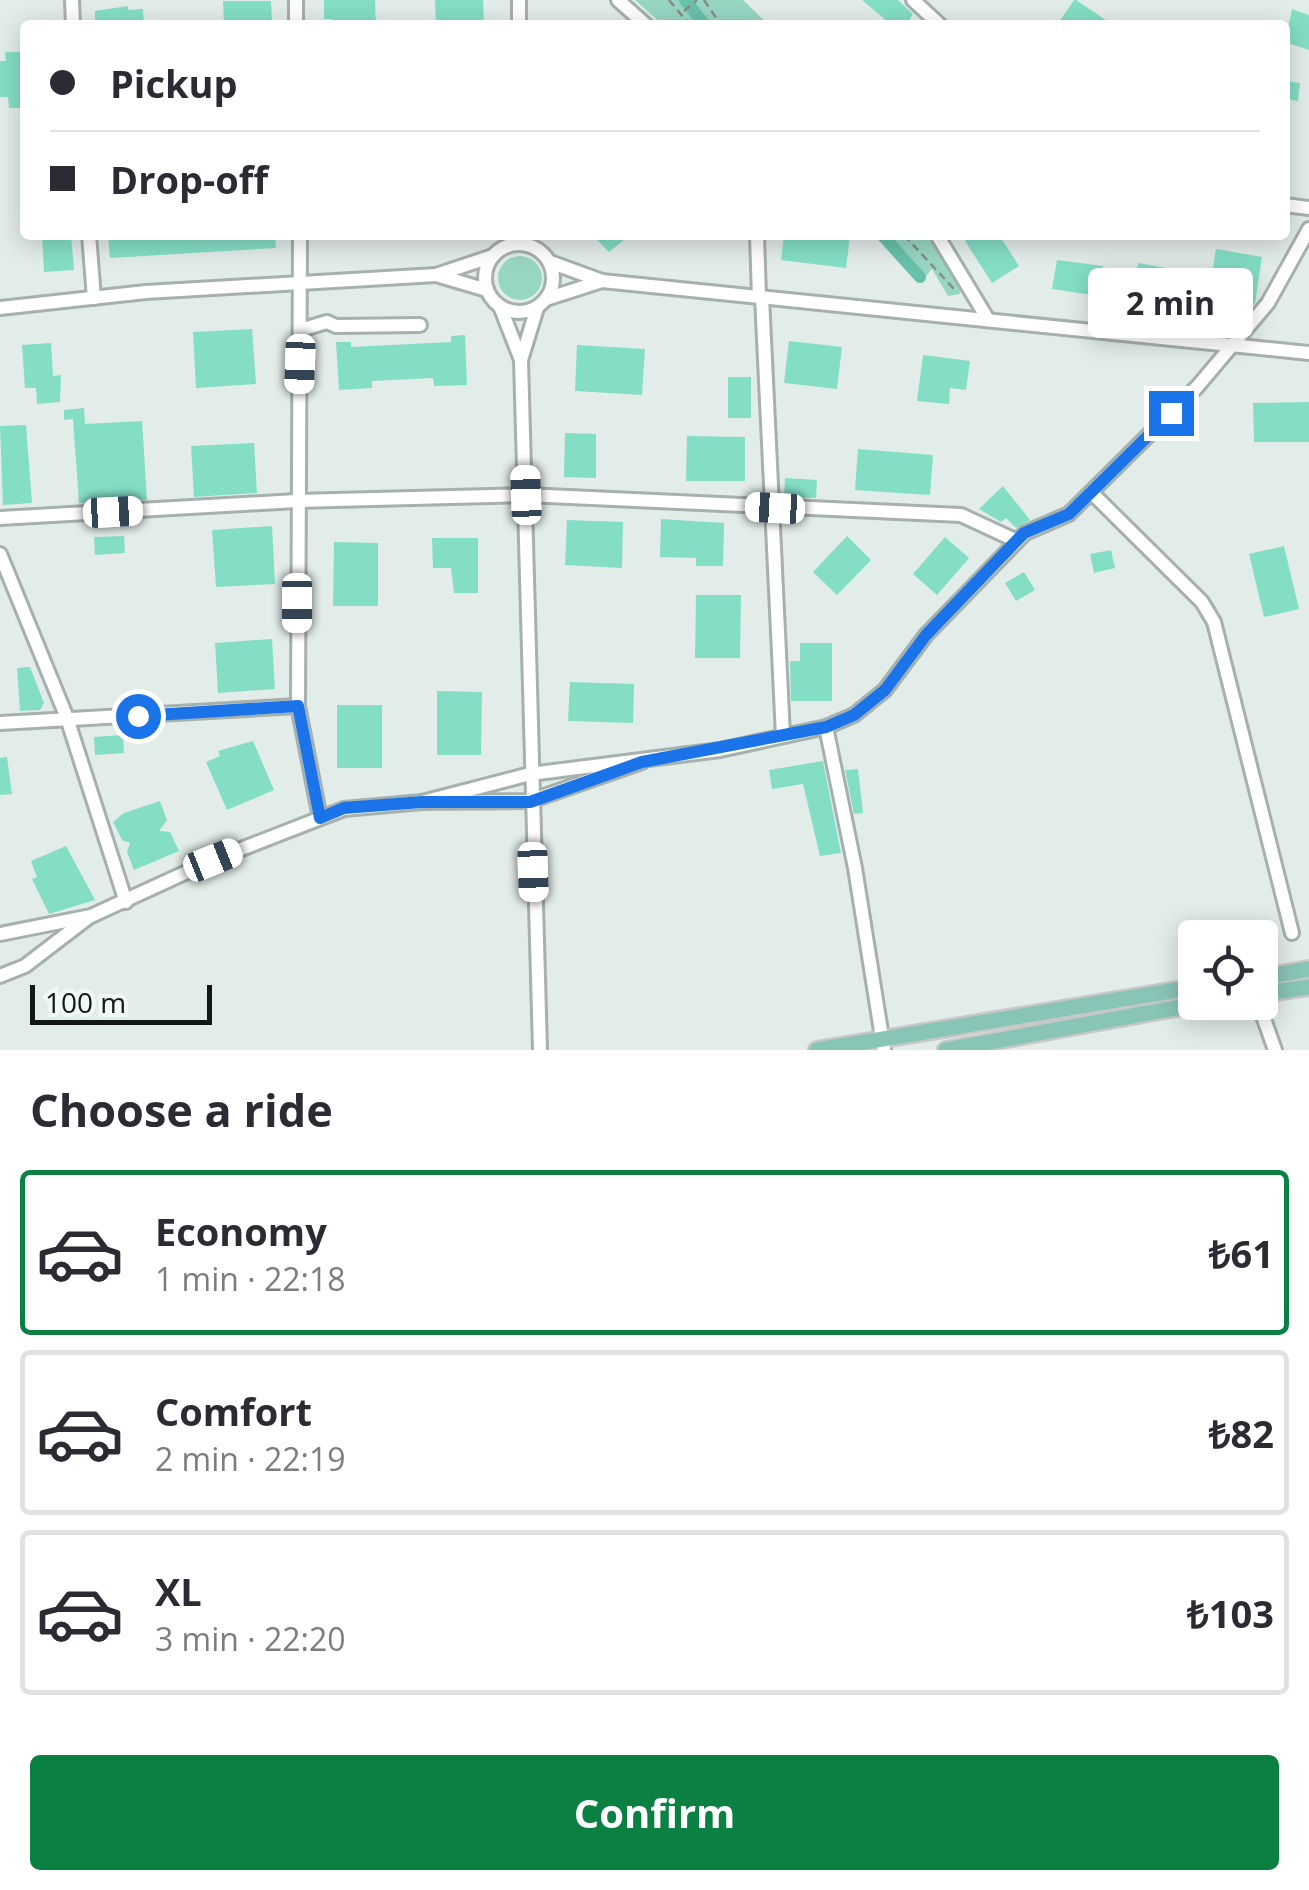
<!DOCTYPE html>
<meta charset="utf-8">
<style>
:root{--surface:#fff;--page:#f2f2f3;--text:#2b2b33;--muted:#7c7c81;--line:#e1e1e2;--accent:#0b8043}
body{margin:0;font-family:"Open Sans",sans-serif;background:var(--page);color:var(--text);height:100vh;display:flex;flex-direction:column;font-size:38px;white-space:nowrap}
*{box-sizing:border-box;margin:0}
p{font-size:32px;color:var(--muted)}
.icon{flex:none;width:55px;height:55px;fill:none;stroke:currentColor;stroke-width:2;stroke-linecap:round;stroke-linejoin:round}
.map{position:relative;height:1050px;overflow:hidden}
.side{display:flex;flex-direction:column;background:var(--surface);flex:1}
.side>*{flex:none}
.top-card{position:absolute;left:20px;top:20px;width:1270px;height:220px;border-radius:10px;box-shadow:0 5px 25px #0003;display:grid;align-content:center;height:220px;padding:0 30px;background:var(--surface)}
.fabs{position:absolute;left:1178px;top:920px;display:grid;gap:20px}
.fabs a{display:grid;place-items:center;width:100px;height:100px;border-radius:10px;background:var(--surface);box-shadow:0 5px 25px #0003;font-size:50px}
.scale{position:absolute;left:30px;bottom:25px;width:182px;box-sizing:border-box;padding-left:10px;border:5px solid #131715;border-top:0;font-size:28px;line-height:35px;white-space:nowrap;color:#131715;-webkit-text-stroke:8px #effaf6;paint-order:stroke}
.end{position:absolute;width:45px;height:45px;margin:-22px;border:12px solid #1a73e8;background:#fff;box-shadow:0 0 0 5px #fff}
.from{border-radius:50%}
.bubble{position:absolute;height:70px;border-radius:10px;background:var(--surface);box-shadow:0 5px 25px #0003;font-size:32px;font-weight:700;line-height:70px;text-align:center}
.car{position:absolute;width:30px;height:60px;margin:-30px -15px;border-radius:12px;box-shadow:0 0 8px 2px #0007;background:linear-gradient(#fff 24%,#345 0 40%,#fff 0 76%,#345 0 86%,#fff 0)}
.top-card b{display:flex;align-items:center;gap:35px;height:95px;font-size:38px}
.top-card b+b{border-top:2px solid var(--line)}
.top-card i{width:25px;height:25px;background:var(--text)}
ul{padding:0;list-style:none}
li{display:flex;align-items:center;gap:30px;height:165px;margin:0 20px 15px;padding:0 10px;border:5px solid var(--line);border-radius:10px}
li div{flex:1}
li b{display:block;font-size:38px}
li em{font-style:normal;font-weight:700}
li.on{border-color:var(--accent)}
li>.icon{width:90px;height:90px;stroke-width:1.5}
h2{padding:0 30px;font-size:45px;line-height:120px}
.button{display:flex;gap:20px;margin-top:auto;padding:20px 30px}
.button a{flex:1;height:115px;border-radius:10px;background:var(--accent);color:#fff;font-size:40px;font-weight:700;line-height:115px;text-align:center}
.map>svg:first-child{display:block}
.green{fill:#98d6c4}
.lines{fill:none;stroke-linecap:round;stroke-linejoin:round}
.canal{stroke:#68c1aa;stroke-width:12}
.building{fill:#84dec6}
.minor-casing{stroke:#a6b0ad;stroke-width:18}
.major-casing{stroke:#c6c7c7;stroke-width:20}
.path{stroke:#858c8a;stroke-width:2.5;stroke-dasharray:8 5;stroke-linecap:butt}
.minor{stroke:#fff;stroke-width:12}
.major{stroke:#89c5b7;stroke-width:15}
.route{stroke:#1a73e8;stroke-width:12}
</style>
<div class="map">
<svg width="1309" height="1050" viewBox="0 0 1309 1050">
<rect width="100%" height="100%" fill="#e2ece9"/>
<g class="green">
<polygon points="635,0 743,0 769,25 663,25"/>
<polygon points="880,235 931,235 959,283 960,294 948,296 932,269 921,282"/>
<circle cx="520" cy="278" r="22"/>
</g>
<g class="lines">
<g class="canal">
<polyline points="685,0 705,25"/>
<polyline points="882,235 920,277"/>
</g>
</g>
<g class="building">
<polygon points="324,0 375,0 376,25 332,25 332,19 324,19"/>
<polygon points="435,0 483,0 484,25 436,25"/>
<polygon points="862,0 898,0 913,14 906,25 885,25 887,21"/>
<polygon points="1074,0 1076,0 1113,25 1057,25"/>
<polygon points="223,1 271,1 272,21 268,25 224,25"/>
<polygon points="128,6 128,10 143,9 144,25 95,25 95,11"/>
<polygon points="1292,9 1309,15 1309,50 1285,42"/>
<polygon points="5,52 25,52 25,108 9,108 8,97 0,97 0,61 6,61"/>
<polygon points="1285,81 1300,83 1298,101 1285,99"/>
<polygon points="42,235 71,235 74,270 44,272"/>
<polygon points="108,235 275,235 276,248 110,258"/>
<polygon points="592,235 630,235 609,252"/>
<polygon points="784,235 850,236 846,268 781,260"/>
<polygon points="974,235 999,235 1019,266 992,283 965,241"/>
<polygon points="1216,249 1262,257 1255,303 1246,313 1207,307"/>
<polygon points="1057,260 1103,266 1099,296 1052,289"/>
<polygon points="1138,263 1190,272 1185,308 1132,300"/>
<polygon points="252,329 256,384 196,388 193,332"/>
<polygon points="465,335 467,385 434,386 433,378 372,381 372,388 339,390 336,342 351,342 351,347 451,342 451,336"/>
<polygon points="789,341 842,347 837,389 784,383"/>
<polygon points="51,343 53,376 61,375 60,402 37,404 36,388 25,388 22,345"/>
<polygon points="577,345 645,349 642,395 575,391"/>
<polygon points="923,355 970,361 966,390 950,388 949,404 917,401"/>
<rect x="728" y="377" width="23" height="41"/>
<polygon points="1309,402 1309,442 1254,442 1253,403"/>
<polygon points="84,408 85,424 142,421 147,500 79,503 73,419 64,420 64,410"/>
<polygon points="26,425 32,503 3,505 0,426"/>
<polygon points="565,433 596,434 596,478 564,477"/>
<polygon points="687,436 745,437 745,481 686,481"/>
<polygon points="254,443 257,493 194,497 191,446"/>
<polygon points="858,449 933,455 930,495 855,490"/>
<polygon points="785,478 817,480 816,498 784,497"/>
<polygon points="1003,486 1030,520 1016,528 1006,518 1001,522 979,509"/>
<polygon points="661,519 724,523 723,566 696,566 696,558 660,557"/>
<polygon points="567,520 623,522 622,568 565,565"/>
<polygon points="272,526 275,584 216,587 212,530"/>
<polygon points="124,536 125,553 95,555 94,537"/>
<polygon points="847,536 871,560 837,595 813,572"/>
<polygon points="945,537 969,558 937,595 913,574"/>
<polygon points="432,538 478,538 478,593 454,593 451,568 433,568"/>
<polygon points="334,542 378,543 378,606 333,606"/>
<polygon points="1284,546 1299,609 1264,617 1249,554"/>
<polygon points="1111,550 1115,568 1094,573 1090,554"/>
<polygon points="1024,572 1035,590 1016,601 1005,583"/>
<polygon points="696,595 741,595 740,658 695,658"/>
<polygon points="272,639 275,689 218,693 215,643"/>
<polygon points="800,643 832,643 832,701 791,701 790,661 800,661"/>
<polygon points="30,667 44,703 40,710 20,711 17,668"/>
<polygon points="570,682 634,684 633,723 568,721"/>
<polygon points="437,691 482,692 481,755 437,755"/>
<rect x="337" y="705" width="45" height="63"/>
<polygon points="123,735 124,753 95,755 94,737"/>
<polygon points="253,741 274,790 227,810 206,762 220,756 218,751"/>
<polygon points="7,757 12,794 0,795 0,758"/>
<polygon points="823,761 841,853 820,856 803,784 772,789 769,770"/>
<polygon points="858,769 863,813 854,814 845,770"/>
<polygon points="160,801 167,820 159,831 170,832 179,851 134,870 127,852 130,843 122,840 113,822 124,813"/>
<polygon points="66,846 95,900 49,914 32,879 37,877 31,861"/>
</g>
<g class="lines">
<g class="minor-casing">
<g id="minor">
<polyline points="72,0 73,25"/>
<polyline points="296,0 296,25"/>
<polyline points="519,0 519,25"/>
<polyline points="618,0 646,25"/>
<polyline points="913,0 940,25"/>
<polyline points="1285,205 1309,208"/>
<polyline points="89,235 94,298"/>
<polyline points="300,235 298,706 320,818"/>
<polyline points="757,235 759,297"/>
<polyline points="937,235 987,318"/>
<circle cx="519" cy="278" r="34"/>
<polyline points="602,281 1309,353"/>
<polyline points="487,290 436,275 493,256"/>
<polyline points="762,297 783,736"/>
<polyline points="546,299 602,281 550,262"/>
<polyline points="500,306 521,360 537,308"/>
<polyline points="0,308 146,292 436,275"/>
<polyline points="300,330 327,322 336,326 420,325"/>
<polyline points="521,360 540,1050"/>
<polyline points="1091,492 1202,602 1214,622 1292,933"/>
<polyline points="0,518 296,501 526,495 961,515 1017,541"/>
<polyline points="0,554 67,718 126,902"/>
<polyline points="0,723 298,706"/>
<polyline points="826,727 855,868 884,1050"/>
<polyline points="642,762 530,801 422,802 530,774 720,750 826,727 854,715 885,690 926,635 1025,533 1069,514 1197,387 1268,303 1309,229"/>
<polyline points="0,934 91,916 213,860 344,809 422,802"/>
<polyline points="0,976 25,966 89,917"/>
<polyline points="1258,1002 1275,1050"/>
</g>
</g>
<g class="major-casing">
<g id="major">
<polyline points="1260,978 1309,969"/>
<polyline points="1260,994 1309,987"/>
<polyline points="817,1050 1195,987"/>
<polyline points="946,1050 1208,1002"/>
</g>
</g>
<g class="path">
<polyline points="669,0 690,25"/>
<polyline points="704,0 721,25"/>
<polyline points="684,11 697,0"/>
<polyline points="904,235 954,289"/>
</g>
<use href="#minor" class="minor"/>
<use href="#major" class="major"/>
</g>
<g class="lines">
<polyline class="route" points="138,716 298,706 320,818 344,808 422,802 530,802 642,762 826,727 854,715 885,690 926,635 1024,533 1069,514 1171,413"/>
</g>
</svg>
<div class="fabs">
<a><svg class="icon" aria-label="locate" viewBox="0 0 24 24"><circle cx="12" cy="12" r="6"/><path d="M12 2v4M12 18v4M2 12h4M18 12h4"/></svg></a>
</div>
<div class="scale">100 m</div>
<i class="end from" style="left:138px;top:716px"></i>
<i class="end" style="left:1171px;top:413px"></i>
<div class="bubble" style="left:1088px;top:268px;width:165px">2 min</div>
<i class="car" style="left:300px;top:364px;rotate:182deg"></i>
<i class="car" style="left:526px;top:495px;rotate:358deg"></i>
<i class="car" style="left:775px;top:508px;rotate:273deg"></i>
<i class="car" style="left:113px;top:512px;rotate:87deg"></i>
<i class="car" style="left:297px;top:603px;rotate:180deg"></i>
<i class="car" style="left:213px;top:860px;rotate:68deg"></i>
<i class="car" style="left:533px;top:872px;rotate:178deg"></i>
<div class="top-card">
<b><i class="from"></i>Pickup</b>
<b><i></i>Drop-off</b>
</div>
</div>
<section class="side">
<h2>Choose a ride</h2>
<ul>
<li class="on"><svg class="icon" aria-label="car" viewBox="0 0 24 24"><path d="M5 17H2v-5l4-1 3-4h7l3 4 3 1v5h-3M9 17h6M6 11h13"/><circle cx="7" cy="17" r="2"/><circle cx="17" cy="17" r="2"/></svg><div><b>Economy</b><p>1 min · 22:18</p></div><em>₺61</em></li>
<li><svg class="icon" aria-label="car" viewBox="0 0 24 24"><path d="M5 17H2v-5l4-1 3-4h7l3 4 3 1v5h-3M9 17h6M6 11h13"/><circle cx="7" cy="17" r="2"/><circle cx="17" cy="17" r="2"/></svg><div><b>Comfort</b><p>2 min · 22:19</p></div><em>₺82</em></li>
<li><svg class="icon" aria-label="car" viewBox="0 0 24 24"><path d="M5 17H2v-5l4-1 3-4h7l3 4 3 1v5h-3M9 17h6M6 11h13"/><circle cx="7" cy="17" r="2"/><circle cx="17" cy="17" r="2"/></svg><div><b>XL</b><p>3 min · 22:20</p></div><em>₺103</em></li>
</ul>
<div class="button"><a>Confirm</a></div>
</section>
